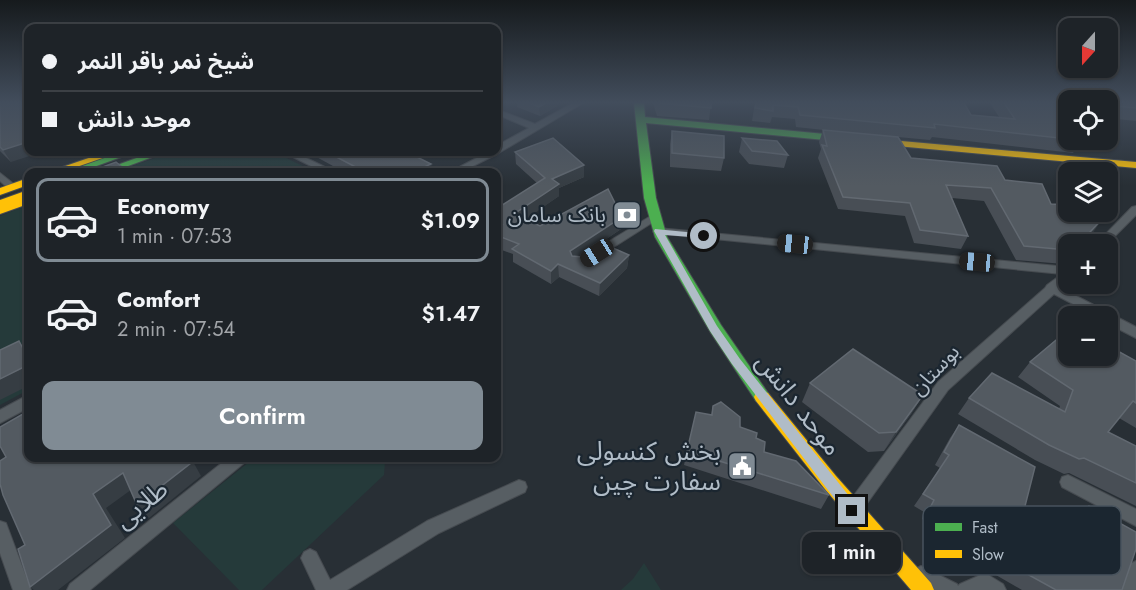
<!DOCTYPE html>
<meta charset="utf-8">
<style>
:root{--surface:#1e2328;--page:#2b2f34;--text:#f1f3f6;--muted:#a1a4a8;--line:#3c4045;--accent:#808b94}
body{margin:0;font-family:Jost,"Noto Sans Arabic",sans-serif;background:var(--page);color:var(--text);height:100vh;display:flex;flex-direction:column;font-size:22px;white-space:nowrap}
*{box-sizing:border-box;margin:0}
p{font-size:20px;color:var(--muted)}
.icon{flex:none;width:33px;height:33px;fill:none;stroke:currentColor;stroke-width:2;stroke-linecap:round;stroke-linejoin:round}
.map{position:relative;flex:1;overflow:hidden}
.sheet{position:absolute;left:24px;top:168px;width:477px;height:294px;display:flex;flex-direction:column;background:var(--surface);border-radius:12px;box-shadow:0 2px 4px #0004,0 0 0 2px var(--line)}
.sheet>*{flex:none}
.banner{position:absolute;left:24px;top:24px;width:477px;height:132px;border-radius:12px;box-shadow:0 2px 4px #0004,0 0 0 2px var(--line);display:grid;align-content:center;height:132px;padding:0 18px;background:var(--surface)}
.needle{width:39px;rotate:201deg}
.fabs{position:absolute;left:1058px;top:18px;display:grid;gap:12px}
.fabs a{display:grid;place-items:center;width:60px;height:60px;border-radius:12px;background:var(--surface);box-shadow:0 2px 4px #0004,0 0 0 2px var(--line);font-size:30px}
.end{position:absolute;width:27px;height:27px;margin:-14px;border:8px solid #b0bcc7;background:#111;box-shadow:0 0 0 3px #111}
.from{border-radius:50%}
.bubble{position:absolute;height:42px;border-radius:12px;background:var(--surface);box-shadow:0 2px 4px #0004,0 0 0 2px var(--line);font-size:20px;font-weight:600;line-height:42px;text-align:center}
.car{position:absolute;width:18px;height:36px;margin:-18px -9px;border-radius:8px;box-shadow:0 0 4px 2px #0007;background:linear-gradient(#222 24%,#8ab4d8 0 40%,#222 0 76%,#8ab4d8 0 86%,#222 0)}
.banner b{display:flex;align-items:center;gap:21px;height:57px;font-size:22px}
.banner b+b{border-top:2px solid var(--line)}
.banner i{width:15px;height:15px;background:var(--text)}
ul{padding:10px 0 0;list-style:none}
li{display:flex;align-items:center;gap:18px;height:84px;margin:0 12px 9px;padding:0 6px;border:3px solid transparent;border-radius:12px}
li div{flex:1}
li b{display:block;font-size:22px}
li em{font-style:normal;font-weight:600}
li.selected{border-color:var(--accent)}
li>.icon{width:54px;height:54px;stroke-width:1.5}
.cta{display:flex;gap:12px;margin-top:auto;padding:12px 18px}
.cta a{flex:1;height:69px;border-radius:12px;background:var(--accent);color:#fff;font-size:24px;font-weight:600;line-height:69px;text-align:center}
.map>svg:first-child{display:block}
.green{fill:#253a3a}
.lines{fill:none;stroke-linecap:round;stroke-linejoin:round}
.street-casing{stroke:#464b50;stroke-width:2}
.fast-casing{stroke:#464b50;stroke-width:2}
.slow-casing{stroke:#464b50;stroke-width:2}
.street{fill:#575e63;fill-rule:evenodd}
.fast{fill:#4caf50;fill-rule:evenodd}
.slow{fill:#ffc107;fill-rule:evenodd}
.wall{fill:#484e55}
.shaded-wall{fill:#363d43}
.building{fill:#535a61;stroke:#626971;stroke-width:1.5}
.route{fill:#b0bcc7}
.labels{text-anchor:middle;stroke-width:4.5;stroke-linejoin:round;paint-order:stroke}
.poi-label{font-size:21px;fill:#b0bcc7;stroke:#1b2630;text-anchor:end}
.street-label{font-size:21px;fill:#b0bcc7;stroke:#1b2630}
.near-street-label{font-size:26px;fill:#b0bcc7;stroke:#1b2630}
.near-poi-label{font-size:26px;fill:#b0bcc7;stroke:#1b2630;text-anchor:end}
.key{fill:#1b2630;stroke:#48535d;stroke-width:1.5}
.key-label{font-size:16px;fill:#b0bcc7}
</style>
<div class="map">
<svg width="1136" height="590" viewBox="0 0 1136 590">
<rect width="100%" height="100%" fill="#282f35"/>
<g class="green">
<polygon points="172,152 274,152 315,172 115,172"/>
<polygon points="28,205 28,390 0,405 0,216"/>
<polygon points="254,458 379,458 385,462 384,475 262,590 239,590 173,523"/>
<polygon points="644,563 661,590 621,590 633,579"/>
</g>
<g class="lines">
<g class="street-casing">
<g id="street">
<polygon points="573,103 583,103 497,154 461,172 450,172 488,152 496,152 496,146 529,128 496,114 496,109 535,124"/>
<polygon points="283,152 294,152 335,172 323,172"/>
<polygon points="0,173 15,185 15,189 9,189 0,181"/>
<polygon points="1136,206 1136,215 1107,244 1096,244 1132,207"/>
<polygon points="654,214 659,217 658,219 598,257 590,257 588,254"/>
<polygon points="658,228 1068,267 1068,281 1061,288 1136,327 1136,338 1107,323 1107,316 1096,316 1054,294 948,390 858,516 852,519 846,516 844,511 846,506 938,382 1045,288 1047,285 1062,274 654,233 653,231"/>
<polygon points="28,395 28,408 0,423 0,410"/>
<polygon points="228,458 247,458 244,463 90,590 67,590 70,584"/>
<polygon points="1068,475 1136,509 1136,526 1062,487 1060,482 1062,477"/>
<polygon points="519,480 525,482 527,487 525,492 439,533 347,590 316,590 301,558 304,552 310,549 316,552 330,580 427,521"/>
<polygon points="0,521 6,523 31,590 13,590 0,553"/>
<polygon points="1136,561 1136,590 1122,590 1130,564"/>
<polygon points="921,566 957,584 958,586 960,584 985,573 1003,584 1006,590 932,590 915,581 912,575 915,569"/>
</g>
</g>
<g class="fast-casing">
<g id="fast">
<polygon points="634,103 644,103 645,117 846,136 851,139 846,142 646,123 656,198 667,237 721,325 768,393 770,397 768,401 762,403 756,401 711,333 655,237 644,198"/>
<polygon points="121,152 135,152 80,172 66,172"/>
<polygon points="153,152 166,152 112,172 98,172"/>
</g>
</g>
<g class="slow-casing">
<g id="slow">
<polygon points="879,139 1136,162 1136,168 875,144 874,142"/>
<polygon points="106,152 120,152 62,172 48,172"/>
<polygon points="28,178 28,185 0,195 0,188"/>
<polygon points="28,190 28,204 0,214 0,200"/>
<polygon points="762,391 768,393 836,476 931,583 934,590 911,590 824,488 756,401 754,397 756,393"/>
</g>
</g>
<use href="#street" class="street"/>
<use href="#fast" class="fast"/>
<use href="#slow" class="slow"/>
</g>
<g class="wall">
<polygon points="0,103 11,162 0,151"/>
<polygon points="517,103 558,103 557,106 540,116 517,107"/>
<polygon points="653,103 711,103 709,120 657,116"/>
<polygon points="755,103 964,103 971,115 999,117 990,103 1068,103 1068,115 1063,115 1068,122 1068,140 1081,140 1073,153 932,137 930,140 898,137 911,158 1005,180 1051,204 1094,231 1068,244 1068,259 1064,264 1016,260 984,201 952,198 968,236 961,249 914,243 905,216 838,209 818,158 821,149 819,142 823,130 843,132 796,127 795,119 772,117 770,123 752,121"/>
<polygon points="1107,103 1136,103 1136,121 1107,118"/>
<polygon points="672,131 724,158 721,171 670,167 670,144"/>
<polygon points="742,138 788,155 784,168 749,164 739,152"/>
<polygon points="299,152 407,152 431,164 432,172 344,172 311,154 306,156"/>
<polygon points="515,152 584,177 559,188 559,196 525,219 540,226 622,217 621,229 580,257 629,255 627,268 599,296 559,277 551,284 513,262 513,254 496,248 496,209 537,183 516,164"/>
<polygon points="1136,361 1136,428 1119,418 1108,432 1136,446 1136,506 1069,473 1064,474 1035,460 958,414 969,398 1059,409 1060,406 1018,377 1030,362"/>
<polygon points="810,383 923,395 911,414 884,451 868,452 802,402"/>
<polygon points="713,406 740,427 756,438 764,452 829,495 821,509 684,465 696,412 711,415"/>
<polygon points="959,425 1024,510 1069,537 1075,518 1089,506 1122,590 1022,590 989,571 993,562 922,519 924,512 914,506 940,468 935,465 950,438"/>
</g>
<g class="shaded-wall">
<polygon points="546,103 558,103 557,106 540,116 539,107"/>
<polygon points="28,142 28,152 42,152 11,162 3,150"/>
<polygon points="305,152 310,152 311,154 306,156"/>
<polygon points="431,164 432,172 413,172"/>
<polygon points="584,165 584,177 559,188 559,196 515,227 514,214 552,179"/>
<polygon points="622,217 621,229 570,264 570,251"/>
<polygon points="1103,218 1094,231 1081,244 1079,244"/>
<polygon points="629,255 627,268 599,296 600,283"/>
<polygon points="558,264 559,277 551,284 551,271"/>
<polygon points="19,341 28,353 28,358"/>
<polygon points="28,365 28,386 0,400 0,379"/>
<polygon points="923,395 911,414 884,451 896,432"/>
<polygon points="188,458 191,458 201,476 149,518 137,505"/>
<polygon points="123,473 135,487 106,508 125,538 58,590 34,590 30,587 93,494"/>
</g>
<g class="building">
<polygon points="0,103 28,103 28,142 3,150 0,147"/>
<polygon points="529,103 546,103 539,107"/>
<polygon points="658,103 711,103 711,108"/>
<polygon points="756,103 964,103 971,115 1015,119 1004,103 1055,103 1068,122 1068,139 934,124 935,128 800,115 798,107 773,105 773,111 755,108"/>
<polygon points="1107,103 1136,103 1136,108 1107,105"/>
<polygon points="823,130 898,137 911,158 997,166 1005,180 1042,184 1051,204 1068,205 1068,212 1100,212 1103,218 1079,244 1068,244 1068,250 1024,246 991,188 946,185 968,236 920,230 910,203 843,197 822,145 827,146"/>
<polygon points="672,131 724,136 724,158 672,153"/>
<polygon points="553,138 584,165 552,179 559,184 514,214 540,226 608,189 622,217 570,251 572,256 582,257 604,244 629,255 600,283 558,264 551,271 512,249 519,244 496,235 496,228 502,225 496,223 496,209 545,178 515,152"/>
<polygon points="742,138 777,141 788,155 752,151"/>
<polygon points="327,152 407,152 431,164 413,172 365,172"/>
<polygon points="116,162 128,172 89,172"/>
<polygon points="1068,330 1068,356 1107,356 1107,345 1136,361 1136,403 1133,401 1108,432 1136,446 1136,483 1084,458 1079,459 1049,445 969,398 992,373 1065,412 1073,390 1030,362"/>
<polygon points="19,341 28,358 28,365 0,379 0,350"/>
<polygon points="853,349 923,395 896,432 879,433 810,383"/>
<polygon points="721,402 740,417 740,427 757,433 756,438 765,442 764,452 796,461 829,495 687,451 696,412 712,415 713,406"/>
<polygon points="28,411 28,458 134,458 135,460 138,458 188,458 191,463 137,505 123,473 93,494 111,525 30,587 18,549 25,545 3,495 0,484 0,461 6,457 0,446 0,427"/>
<polygon points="959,425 1035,467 1024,510 1077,542 1089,506 1136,532 1136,549 1122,590 1056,590 1002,560 1005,550 931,506 934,500 923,494 949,455 944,452"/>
</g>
<linearGradient id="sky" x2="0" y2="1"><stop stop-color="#161a1d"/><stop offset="0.55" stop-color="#424d5c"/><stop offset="1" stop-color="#424d5c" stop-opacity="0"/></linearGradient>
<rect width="1136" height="186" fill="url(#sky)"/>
<polygon class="route" points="655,229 707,234 708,236 704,238 665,235 717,326 740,359 857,506 859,511 857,515 852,517 847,515 732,364 710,331 654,231"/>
<defs>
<g id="bank-square" transform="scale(1.5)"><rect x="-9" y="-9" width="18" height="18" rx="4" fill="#808b94" stroke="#1b2630"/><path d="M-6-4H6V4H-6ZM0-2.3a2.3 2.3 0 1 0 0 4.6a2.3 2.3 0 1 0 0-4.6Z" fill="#fff"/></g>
<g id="civic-square" transform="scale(1.5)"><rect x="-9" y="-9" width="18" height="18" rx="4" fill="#808b94" stroke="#1b2630"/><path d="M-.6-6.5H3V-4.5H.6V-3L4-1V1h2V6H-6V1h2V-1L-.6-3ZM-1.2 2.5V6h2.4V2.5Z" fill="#fff"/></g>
</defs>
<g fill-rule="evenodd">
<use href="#bank-square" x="627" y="215"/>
<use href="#civic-square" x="742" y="466"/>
</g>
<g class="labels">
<g class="poi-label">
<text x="606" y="222">بانک سامان</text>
</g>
<g class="street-label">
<text transform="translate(935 370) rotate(-47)" y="7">بوستان</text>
</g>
<g class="near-street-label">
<text transform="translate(799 404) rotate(52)" y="9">موحد دانش</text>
<text transform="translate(141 504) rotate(-39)" y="9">طلایی</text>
</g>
<g class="near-poi-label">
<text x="721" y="460">بخش کنسولی<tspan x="721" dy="30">سفارت چین</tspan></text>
</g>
</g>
<rect x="923" y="506" width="198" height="69" rx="9" class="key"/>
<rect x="935" y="523" width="27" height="8" fill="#4caf50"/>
<rect x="935" y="550" width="27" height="8" fill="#ffc107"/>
<g class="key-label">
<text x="972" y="533">Fast</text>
<text x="972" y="560">Slow</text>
</g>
</svg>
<div class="fabs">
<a><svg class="needle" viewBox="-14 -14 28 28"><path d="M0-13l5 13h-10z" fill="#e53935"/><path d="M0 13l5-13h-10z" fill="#a1a4a8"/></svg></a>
<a><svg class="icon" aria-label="locate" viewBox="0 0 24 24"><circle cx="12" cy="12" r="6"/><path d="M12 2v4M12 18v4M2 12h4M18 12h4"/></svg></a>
<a><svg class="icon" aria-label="layers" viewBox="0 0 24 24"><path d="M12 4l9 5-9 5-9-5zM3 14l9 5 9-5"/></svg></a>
<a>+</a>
<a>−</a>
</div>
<i class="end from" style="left:704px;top:236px"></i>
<i class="end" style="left:852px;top:511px"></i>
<div class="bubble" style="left:802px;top:532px;width:99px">1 min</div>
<i class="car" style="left:795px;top:244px;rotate:276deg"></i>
<i class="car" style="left:597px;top:253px;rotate:238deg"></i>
<i class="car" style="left:977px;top:262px;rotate:275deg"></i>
<div class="banner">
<b><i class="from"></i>شیخ نمر باقر النمر</b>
<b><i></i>موحد دانش</b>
</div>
<section class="sheet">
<ul>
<li class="selected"><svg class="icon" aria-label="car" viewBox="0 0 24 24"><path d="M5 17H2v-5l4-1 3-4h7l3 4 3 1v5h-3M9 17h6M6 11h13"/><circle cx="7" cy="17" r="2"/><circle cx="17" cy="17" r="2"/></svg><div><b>Economy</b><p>1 min · 07:53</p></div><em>$1.09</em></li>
<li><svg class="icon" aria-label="car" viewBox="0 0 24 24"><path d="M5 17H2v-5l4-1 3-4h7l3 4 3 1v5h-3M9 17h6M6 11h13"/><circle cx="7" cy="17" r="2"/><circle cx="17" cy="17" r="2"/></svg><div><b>Comfort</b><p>2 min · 07:54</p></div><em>$1.47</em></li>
</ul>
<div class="cta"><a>Confirm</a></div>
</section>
</div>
